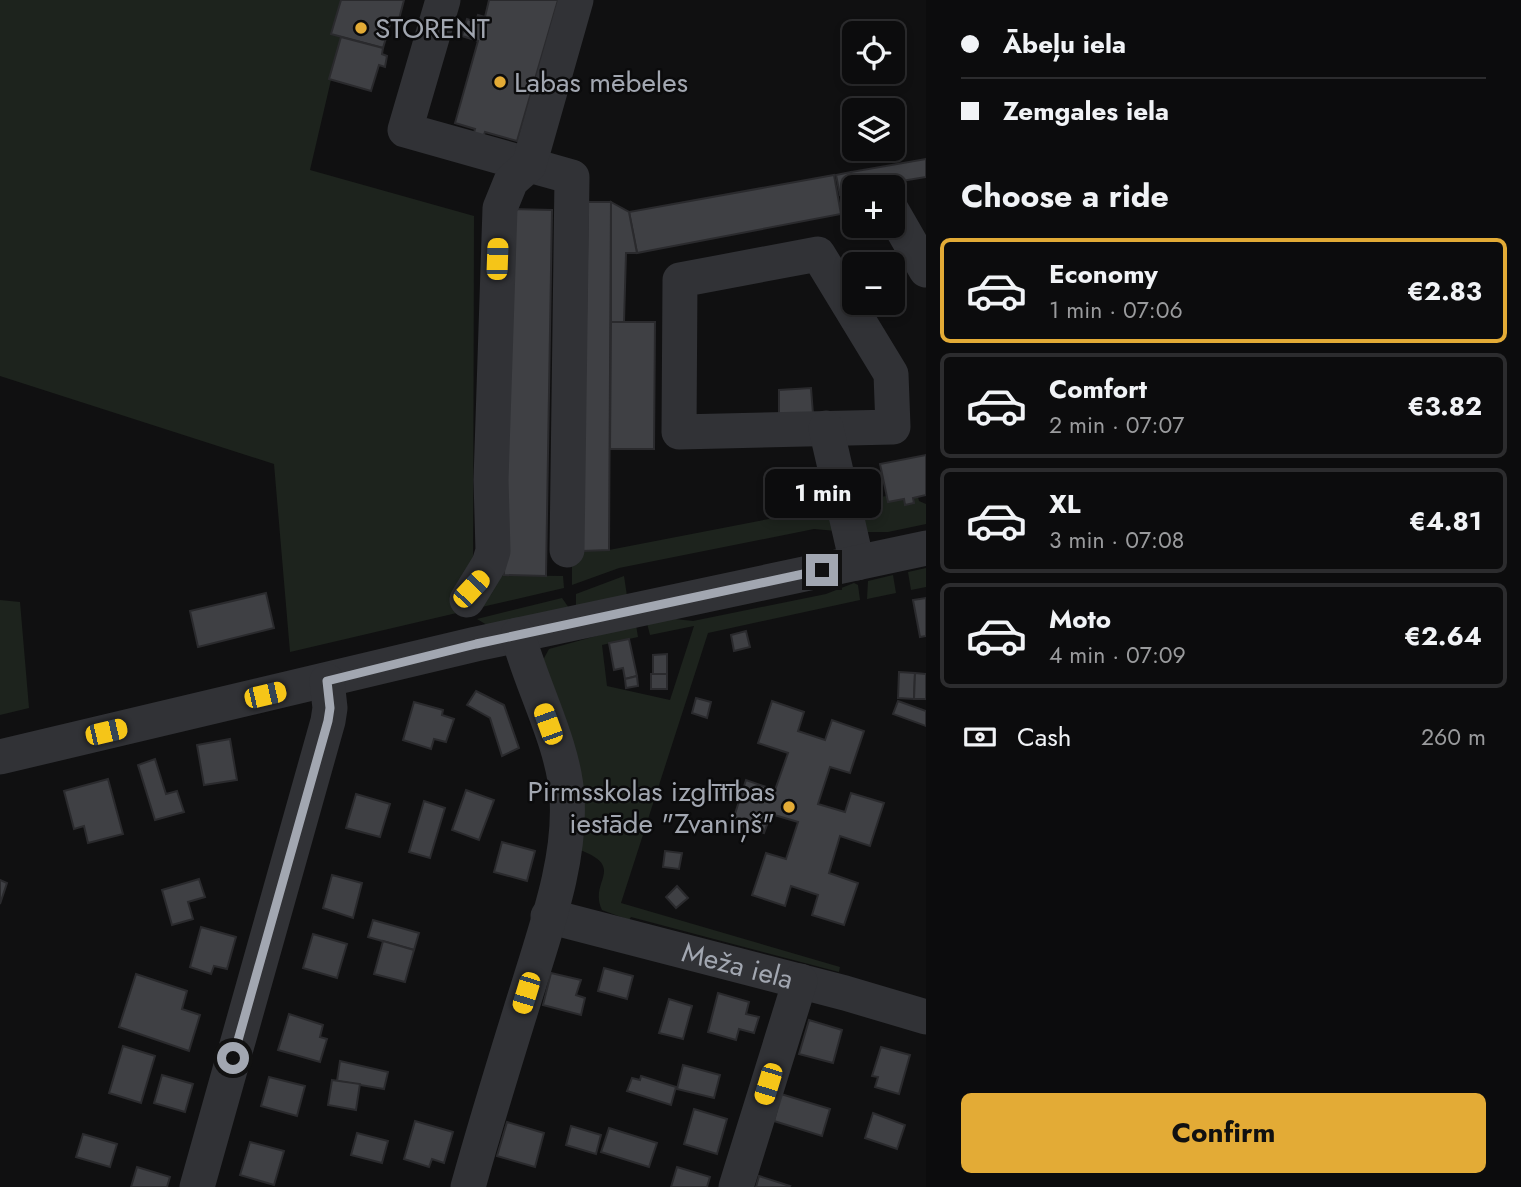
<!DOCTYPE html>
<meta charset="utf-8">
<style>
:root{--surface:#0c0c0d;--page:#151516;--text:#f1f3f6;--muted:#9a9b9d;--line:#2c2c2e;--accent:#e3ab36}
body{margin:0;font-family:Jost,sans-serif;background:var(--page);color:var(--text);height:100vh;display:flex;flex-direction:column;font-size:26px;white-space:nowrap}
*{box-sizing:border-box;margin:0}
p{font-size:23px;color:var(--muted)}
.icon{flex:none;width:38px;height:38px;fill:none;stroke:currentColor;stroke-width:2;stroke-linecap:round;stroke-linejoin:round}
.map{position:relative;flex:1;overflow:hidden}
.panel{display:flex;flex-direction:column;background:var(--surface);width:595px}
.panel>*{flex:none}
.hud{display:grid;align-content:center;height:154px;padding:0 35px;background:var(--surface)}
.fabs{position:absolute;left:842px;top:21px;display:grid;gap:14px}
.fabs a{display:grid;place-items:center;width:63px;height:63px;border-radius:10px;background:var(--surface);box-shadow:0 4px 10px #0003,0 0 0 2px var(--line);font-size:35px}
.end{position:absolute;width:32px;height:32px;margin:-16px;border:9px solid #a2a7b1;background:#111;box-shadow:0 0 0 4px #111}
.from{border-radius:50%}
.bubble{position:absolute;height:49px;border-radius:10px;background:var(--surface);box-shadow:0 4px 10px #0003,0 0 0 2px var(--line);font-size:23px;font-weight:700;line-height:49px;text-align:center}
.car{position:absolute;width:21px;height:42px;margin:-21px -10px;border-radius:9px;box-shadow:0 0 5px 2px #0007;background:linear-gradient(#f5c518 24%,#345 0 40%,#f5c518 0 76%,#345 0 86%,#f5c518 0)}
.hud b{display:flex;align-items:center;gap:24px;height:66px;font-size:26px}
.hud b+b{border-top:2px solid var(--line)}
.hud i{width:18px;height:18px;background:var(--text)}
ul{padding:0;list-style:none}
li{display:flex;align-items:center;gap:21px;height:105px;margin:0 14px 10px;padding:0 21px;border:4px solid var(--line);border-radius:10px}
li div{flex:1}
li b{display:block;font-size:26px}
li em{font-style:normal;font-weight:700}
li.current{border-color:var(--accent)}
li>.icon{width:63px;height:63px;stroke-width:1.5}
h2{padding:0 35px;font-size:32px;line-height:84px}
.pay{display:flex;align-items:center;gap:18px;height:77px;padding:0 35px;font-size:26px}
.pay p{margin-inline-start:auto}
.cta{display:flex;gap:14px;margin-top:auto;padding:14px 35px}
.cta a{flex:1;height:80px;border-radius:10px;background:var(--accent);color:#111;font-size:28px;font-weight:700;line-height:80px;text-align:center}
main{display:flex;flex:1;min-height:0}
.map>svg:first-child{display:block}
.green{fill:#1d231d}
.building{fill:#3f4044;stroke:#2a2a2d;stroke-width:2}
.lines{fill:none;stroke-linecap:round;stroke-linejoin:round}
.minor{stroke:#313236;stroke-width:35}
.route{stroke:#a2a7b1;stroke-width:9}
.poi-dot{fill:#e3ab36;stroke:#0b0b0c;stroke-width:2.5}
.labels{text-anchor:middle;stroke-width:5;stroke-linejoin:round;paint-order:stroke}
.poi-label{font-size:28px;fill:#a2a7b1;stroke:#0b0b0c;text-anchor:start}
.street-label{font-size:28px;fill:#a2a7b1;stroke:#0b0b0c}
</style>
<main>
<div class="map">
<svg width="926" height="1187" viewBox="0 0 926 1187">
<rect width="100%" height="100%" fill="#101011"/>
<g class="green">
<polygon points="0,0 341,0 331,34 341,37 310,170 474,216 473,590 461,612 290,652 274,464 0,376"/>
<polygon points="886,496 888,502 904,499 914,503 913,498 918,497 919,501 926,504 926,524 888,532 862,532 854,502"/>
<polygon points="831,507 836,531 814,529 619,568 572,585 572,563 582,551 609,550"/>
<polygon points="926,568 926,587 911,590 908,572"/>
<polygon points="487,575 563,576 564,588 473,609"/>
<polygon points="893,575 896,593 867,599 868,581"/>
<polygon points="624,576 627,596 576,607 576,594"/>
<path d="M854 583 858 585 860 600 708 633 621 903 840 967 839 972 631 917 629 920 602 910C588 881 627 868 580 850L543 660 549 649 636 625 638 637 602 645 607 686 670 700 694 626 650 635 647 623 675 619 693 621 826 594Z"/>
<polygon points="562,598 569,608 487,625 477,619"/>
<polygon points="0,600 20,602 29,708 0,715"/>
</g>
<g class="building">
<polygon points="341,0 404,0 398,23 391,21 383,48 331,34"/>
<polygon points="489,0 558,0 517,141 485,132 481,143 472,140 475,129 455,123 478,41 462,36 467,19 476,22 478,15 485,17"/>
<polygon points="341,37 383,48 382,54 387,56 385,67 379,65 371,91 329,79"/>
<polygon points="926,159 926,177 853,189 851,172"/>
<polygon points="851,172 854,192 840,195 836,175"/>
<polygon points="834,175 841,214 637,253 629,212"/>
<polygon points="588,202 611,202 609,550 582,551"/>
<polygon points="611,202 629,212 637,253 626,253 624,322 611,322"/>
<polygon points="511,209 552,210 546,576 504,575"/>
<polygon points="611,322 655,322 654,449 610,449"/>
<polygon points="811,388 813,414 779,418 779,390"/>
<polygon points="926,455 926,495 913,498 914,503 905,505 904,499 888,502 880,464"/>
<polygon points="266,593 274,628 198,647 190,611"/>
<polygon points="926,598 926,636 920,637 913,600"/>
<polygon points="746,631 750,647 734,651 731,635"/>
<polygon points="629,639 637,676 625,679 623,668 614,670 609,643"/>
<polygon points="667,654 667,674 653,674 653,655"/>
<polygon points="899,672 915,673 914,699 898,698"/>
<polygon points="915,673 926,674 926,699 914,699"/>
<rect x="651" y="674" width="16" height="15"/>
<polygon points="637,676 638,686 626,688 625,679"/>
<polygon points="476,691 504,705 519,748 502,756 490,718 467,705"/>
<polygon points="696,698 711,702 707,718 692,713"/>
<polygon points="772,701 804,712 798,731 825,740 832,720 864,731 850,773 830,767 818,804 845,812 851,793 884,803 870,846 840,836 829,873 858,883 844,925 812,915 818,895 791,886 785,906 752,895 766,853 786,859 798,822 771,814 764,833 732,823 746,780 775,790 788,753 758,743"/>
<polygon points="898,701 926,711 926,726 893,714"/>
<polygon points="414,702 443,710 442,715 454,719 446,742 434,739 431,749 403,740"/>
<polygon points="230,739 237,780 204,785 197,745"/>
<polygon points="155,759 166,794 177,791 184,812 155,820 138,765"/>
<polygon points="108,779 123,834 88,843 84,826 74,829 64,791"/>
<polygon points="466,790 494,800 479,840 452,830"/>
<polygon points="356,794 390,804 380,837 346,828"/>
<polygon points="424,801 445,808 430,858 409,852"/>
<polygon points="502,842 535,851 527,881 494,872"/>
<polygon points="665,851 682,853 679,869 663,867"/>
<polygon points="332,875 362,883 353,918 323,908"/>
<polygon points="199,879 205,897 188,902 193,919 172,925 162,890"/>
<polygon points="0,880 7,883 0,904"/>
<polygon points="677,886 688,898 676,908 666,897"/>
<polygon points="373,920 419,933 414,950 368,937"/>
<polygon points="201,927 236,937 227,969 214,966 211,974 190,967"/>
<polygon points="313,934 347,944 337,978 303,968"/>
<polygon points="383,941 414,950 405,982 374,974"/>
<polygon points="604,968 633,976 627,999 598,991"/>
<polygon points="551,973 581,980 576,995 585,998 581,1015 543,1005"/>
<polygon points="136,974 187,991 182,1009 200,1015 189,1051 119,1027"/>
<polygon points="718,993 749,1002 746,1014 759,1017 754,1033 739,1029 736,1040 708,1032"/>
<polygon points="669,999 692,1006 683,1039 659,1033"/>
<polygon points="289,1014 323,1025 320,1037 327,1039 320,1062 278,1050"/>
<polygon points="809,1020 842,1030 833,1063 799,1054"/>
<polygon points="123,1046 155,1056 141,1103 109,1093"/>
<polygon points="881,1047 910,1055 899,1094 875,1087 878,1077 872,1076"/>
<polygon points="340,1061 388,1072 384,1089 337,1081"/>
<polygon points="683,1065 720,1075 714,1098 677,1089"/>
<polygon points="162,1075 193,1084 185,1112 154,1103"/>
<polygon points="641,1076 676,1087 671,1105 627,1091 632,1078 640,1080"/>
<polygon points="269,1077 305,1086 297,1116 261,1106"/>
<polygon points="332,1080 360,1084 356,1110 328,1105"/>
<polygon points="781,1094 830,1109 822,1136 774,1121"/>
<polygon points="694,1109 727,1119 717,1154 684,1144"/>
<polygon points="873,1113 905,1125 897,1149 865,1138"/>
<polygon points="415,1121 453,1132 444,1163 432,1159 429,1167 404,1159"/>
<polygon points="507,1122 544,1133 535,1167 497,1156"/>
<polygon points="571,1126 601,1135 596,1154 566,1145"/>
<polygon points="609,1128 657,1143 649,1167 601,1152"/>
<polygon points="357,1133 388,1141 382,1163 351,1155"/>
<polygon points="83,1134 117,1144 110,1167 76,1157"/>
<polygon points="250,1142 284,1151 274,1185 240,1175"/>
<polygon points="137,1167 170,1177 167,1187 131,1187"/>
<polygon points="677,1167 710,1177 707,1187 671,1187"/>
<polygon points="759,1176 790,1186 789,1187 756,1187"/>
</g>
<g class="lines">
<g class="minor">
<polyline points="443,0 405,130 572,177 567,550"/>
<polyline points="892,211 926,270"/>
<polygon points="818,254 891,374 893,427 679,432 680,280"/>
<polyline points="826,428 857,563"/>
<polyline points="467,600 489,564 493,551 491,480 500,208 511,181 529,165 576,0"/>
<polyline points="0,757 476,644 926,548"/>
<path id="s1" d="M548 916 845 993 926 1017"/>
<polyline points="197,1187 328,721 330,708 327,681"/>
<path d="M468 1187C487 1119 508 1051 529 984 547 925 571 859 567 797 564 745 532 687 518 635"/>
<polyline points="736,1187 800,981"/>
</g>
</g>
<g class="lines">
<polyline class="route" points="233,1058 328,721 330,708 327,681 476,644 822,570"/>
</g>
<g class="poi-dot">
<circle cx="361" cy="28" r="7"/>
<circle cx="500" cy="82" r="7"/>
<circle cx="789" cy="807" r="7"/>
</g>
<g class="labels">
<g class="poi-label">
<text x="375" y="38">STORENT</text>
<text x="514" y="92">Labas mēbeles</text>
<text x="775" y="801" text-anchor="end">Pirmsskolas izglītības<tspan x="775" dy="32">iestāde "Zvaniņš"</tspan></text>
</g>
<g class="street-label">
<text dy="10" stroke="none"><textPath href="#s1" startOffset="196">Meža iela</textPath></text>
</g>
</g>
</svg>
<div class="fabs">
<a><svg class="icon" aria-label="locate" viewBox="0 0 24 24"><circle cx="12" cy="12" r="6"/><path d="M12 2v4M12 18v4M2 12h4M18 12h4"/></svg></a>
<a><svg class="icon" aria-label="layers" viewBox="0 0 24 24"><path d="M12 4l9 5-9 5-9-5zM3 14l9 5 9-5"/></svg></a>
<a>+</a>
<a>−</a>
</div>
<i class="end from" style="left:233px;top:1058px"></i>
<i class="end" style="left:822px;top:570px"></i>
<div class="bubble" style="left:765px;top:469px;width:116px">1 min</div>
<i class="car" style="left:497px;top:259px;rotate:2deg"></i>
<i class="car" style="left:471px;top:589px;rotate:43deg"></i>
<i class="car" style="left:265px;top:695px;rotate:77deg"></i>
<i class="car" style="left:548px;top:724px;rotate:340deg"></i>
<i class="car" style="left:106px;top:732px;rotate:77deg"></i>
<i class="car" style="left:526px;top:993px;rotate:197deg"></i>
<i class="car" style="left:768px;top:1084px;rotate:197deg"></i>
</div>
<section class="panel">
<div class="hud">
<b><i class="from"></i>Ābeļu iela</b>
<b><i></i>Zemgales iela</b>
</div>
<h2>Choose a ride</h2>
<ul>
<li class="current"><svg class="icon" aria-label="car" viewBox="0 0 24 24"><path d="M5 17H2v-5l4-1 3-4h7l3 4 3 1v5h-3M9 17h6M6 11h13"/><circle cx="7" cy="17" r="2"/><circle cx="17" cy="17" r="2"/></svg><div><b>Economy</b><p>1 min · 07:06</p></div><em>€2.83</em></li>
<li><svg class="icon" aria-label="car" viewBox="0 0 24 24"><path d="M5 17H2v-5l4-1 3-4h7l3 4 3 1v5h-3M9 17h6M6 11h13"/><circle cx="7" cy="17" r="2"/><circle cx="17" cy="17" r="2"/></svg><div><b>Comfort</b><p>2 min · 07:07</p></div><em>€3.82</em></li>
<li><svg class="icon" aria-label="car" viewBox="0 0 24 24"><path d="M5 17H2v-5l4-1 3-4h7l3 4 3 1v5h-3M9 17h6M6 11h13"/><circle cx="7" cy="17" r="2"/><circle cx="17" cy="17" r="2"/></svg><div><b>XL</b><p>3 min · 07:08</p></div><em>€4.81</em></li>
<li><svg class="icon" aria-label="car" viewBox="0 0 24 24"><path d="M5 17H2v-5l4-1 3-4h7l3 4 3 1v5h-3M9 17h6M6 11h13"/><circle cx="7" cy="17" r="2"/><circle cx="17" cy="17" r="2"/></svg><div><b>Moto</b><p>4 min · 07:09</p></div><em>€2.64</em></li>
</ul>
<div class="pay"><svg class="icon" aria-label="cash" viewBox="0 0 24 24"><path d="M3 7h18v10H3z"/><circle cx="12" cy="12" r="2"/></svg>Cash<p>260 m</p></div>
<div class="cta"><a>Confirm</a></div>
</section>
</main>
